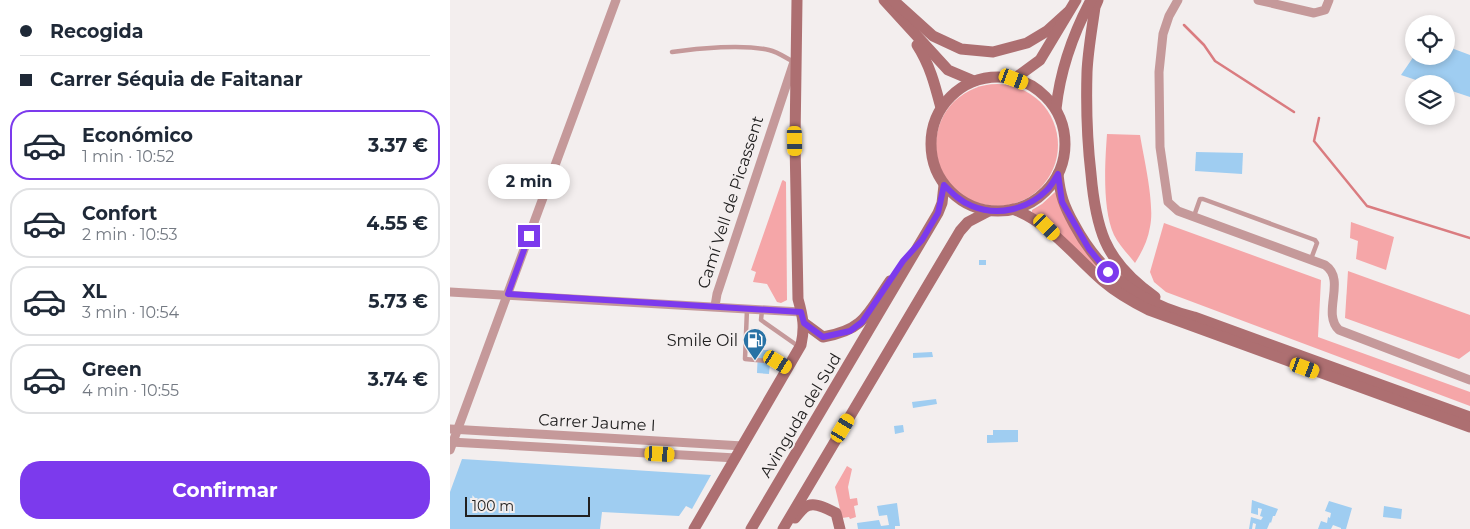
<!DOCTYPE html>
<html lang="es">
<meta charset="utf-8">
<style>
:root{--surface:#fff;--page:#f6f6f7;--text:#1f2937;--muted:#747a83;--line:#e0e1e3;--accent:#7c3aed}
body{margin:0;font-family:Montserrat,sans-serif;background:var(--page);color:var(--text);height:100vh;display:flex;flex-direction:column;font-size:19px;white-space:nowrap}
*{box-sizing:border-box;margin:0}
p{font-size:16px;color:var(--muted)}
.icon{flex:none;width:28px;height:28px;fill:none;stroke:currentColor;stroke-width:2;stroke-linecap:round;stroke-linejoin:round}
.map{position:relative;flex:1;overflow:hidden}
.side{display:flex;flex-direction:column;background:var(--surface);width:450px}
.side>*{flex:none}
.top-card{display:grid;align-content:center;height:110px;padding:0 20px;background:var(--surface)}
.buttons{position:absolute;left:955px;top:15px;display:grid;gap:10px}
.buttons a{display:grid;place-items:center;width:50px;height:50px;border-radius:50%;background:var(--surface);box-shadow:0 2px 8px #0003;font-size:25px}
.scale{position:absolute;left:15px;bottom:12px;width:125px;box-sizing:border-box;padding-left:5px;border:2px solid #212020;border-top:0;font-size:14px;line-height:18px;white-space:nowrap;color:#212020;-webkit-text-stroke:4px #f3eeee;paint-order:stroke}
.end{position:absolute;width:22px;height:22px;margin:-11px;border:6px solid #7c3aed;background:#fff;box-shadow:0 0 0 2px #fff}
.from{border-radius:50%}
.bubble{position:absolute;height:35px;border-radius:18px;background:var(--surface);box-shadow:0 2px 8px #0003;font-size:16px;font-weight:700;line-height:35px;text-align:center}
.car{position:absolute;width:15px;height:30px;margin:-15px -8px;border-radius:6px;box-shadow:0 0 4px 1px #0007;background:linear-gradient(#f5c518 24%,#345 0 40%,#f5c518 0 76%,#345 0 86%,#f5c518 0)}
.top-card b{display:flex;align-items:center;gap:18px;height:48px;font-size:19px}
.top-card b+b{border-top:1px solid var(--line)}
.top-card i{width:12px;height:12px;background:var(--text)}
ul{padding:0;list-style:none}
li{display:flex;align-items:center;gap:15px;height:70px;margin:0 10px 8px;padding:0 10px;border:2px solid var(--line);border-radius:20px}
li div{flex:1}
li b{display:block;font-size:19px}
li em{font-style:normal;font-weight:700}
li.selected{border-color:var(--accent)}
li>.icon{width:45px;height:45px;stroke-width:1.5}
.action{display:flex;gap:10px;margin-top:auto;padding:10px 20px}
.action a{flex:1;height:58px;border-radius:20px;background:var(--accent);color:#fff;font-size:20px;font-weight:700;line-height:58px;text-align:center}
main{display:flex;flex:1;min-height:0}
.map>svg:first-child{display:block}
.green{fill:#f5a6a8}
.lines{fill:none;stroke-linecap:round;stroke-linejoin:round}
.stream{stroke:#da7c80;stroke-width:2.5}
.building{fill:#9fcdf1}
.lane{stroke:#c5999a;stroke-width:4.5}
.street{stroke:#c5999a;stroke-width:9}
.secondary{stroke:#ad6f71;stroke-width:11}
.route{stroke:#7c3aed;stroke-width:6}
.labels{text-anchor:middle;stroke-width:4;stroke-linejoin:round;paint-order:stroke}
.street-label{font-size:16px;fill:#212020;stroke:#f3eeee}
.poi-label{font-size:16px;fill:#212020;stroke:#f3eeee;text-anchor:end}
</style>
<main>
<section class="side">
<div class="top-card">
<b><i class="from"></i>Recogida</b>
<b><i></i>Carrer Séquia de Faitanar</b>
</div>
<ul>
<li class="selected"><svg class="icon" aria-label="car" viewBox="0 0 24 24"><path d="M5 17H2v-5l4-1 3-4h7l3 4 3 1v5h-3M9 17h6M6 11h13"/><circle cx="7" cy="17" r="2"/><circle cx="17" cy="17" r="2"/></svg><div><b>Económico</b><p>1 min · 10:52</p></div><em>3.37 €</em></li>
<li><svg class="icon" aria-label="car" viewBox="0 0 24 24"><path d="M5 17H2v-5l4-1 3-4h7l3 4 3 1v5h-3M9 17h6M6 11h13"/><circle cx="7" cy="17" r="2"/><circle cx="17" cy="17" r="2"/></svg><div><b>Confort</b><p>2 min · 10:53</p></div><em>4.55 €</em></li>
<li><svg class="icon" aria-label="car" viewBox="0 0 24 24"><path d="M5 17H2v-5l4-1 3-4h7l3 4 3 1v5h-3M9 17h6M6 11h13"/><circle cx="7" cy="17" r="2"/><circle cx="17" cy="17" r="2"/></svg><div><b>XL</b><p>3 min · 10:54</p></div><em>5.73 €</em></li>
<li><svg class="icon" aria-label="car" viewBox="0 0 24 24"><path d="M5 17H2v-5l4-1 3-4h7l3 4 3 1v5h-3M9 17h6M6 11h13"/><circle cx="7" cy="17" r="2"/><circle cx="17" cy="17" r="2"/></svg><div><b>Green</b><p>4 min · 10:55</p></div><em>3.74 €</em></li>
</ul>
<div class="action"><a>Confirmar</a></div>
</section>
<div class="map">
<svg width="1020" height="529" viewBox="0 0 1020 529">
<rect width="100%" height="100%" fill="#f3eeee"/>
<g class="green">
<circle cx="547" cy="145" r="61"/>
<path d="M657 134 690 135C694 159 705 205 700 227 698 240 692 252 685 263 678 254 669 245 664 235 652 209 655 162 657 134Z"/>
<polygon points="333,180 336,182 337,300 331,303 327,302 317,284 303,282 306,272 301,270 332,181"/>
<polygon points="605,192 668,286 582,212 582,210 592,204"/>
<polygon points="901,222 944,237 936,270 906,259 908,241 900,238"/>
<polygon points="714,223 871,280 868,337 1020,392 1020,406 716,292 704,282 700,272"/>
<polygon points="898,271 1020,315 1020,351 1009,359 895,318"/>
<polygon points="397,466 402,469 398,487 400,499 407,498 408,505 404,506 406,517 400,519 399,517 392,518 385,487"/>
</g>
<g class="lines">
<g class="stream">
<polyline points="734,25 754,45 765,61 844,112"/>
<polyline points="869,118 864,141 917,206 1020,238"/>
</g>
</g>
<g class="building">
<polygon points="996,46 1020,55 1020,97 996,89 996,84 978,84 951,75 964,56 996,56"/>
<polygon points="746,152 793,153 792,174 745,171"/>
<rect x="529" y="260" width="7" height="5"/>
<polygon points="308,350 321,350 319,374 307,373"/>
<polygon points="482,352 483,357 463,358 463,353"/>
<polygon points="486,399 487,404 463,408 462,402"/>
<polygon points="453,425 454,432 445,434 444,426"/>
<polygon points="543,430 568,430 568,442 537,443 537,435 543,435"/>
<polygon points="12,459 261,475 242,509 236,506 229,516 152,512 150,529 0,529 0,492"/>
<polygon points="802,500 828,509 825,516 823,516 821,523 820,522 817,529 805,529 806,524 803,523 802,529 799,529 801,517 811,520 813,517 810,516 812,509 808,508 808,515 801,513"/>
<polygon points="879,501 902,508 896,529 891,529 891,528 883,525 881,529 868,529 871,521 877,523 878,517 880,518 881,513 875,511"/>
<polygon points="447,503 450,526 445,526 445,529 408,529 407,523 429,520 431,526 439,525 437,515 429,516 427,506"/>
<polygon points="934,506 952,509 951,519 933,517"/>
</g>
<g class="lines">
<g class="lane">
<path d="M222 52C248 48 294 44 319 50 328 52 336 58 344 62"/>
<polyline points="744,216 750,199 753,199 865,240 867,243 861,259"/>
<polyline points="297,309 295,359 328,362 338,368"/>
<polyline points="312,310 311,320 348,346"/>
</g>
<g class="street">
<path d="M728 0 719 16 713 34 709 72 710 147 718 202 728 211 875 265C897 280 871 313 889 330L1020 380"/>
<polyline points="808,0 864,13 875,10 879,0"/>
<polyline points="0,292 351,312"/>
<polyline points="265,306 267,294 344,62"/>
<polyline points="0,429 293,446"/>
<polyline points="0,442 286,458"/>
<polyline points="0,450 166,0"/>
</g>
<g class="secondary">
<polyline points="434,0 498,70 524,81"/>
<polyline points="443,0 483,36 511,49 543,52 577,43 597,31 618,12"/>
<path d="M648 0 645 7C642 29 638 50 637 72 636 106 637 140 641 174 643 197 646 220 655 241 665 264 684 282 705 297"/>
<path d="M467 45C480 65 485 85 491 108"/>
<circle cx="548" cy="144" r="67"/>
<polyline points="564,79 590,60 626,0"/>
<path d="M606 109C610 71 623 34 641 0"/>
<path d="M608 174C610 195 614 206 624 224 650 273 691 304 744 317L1020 417"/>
<path d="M563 209C600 223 624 256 653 281 667 293 683 302 699 310L1020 427"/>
<path d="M354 323 373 337C415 330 418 313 440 281"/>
<path d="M345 518C348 515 350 511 354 508 363 500 377 509 386 513L390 529"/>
<path d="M244 529 351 345C355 327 353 317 348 299L345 141 347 0"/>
<polyline points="301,529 488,213 492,203 494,185"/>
<polyline points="333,529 510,231 518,222 539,211"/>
</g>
</g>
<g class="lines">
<path class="route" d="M79 236 58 294 351 312 354 323 373 337 400 331 412 322 453 261 472 240 488 213 494 185C503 194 511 202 522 206 548 217 578 209 597 190 602 185 605 179 608 174L612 202 639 249 658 272"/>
</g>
<defs>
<g id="fuel-pin" transform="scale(1.25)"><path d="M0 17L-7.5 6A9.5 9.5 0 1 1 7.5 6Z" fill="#2872a5" stroke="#f3eeee"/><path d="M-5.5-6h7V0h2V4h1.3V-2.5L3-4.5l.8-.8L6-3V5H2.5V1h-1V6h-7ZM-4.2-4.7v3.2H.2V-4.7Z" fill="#fff"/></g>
</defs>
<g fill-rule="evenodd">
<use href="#fuel-pin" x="305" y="340"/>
</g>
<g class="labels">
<g class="street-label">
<text transform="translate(280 202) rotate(-72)" y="6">Camí Vell de Picassent</text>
<text transform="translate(350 415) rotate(-59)" y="6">Avinguda del Sud</text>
<text transform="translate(147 422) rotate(3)" y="6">Carrer Jaume I</text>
</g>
<g class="poi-label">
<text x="288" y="346">Smile Oil</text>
</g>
</g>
</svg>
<div class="buttons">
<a><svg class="icon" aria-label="locate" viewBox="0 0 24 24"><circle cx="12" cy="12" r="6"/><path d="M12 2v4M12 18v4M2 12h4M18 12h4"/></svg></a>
<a><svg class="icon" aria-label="layers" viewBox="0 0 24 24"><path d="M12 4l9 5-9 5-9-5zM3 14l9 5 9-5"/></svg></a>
</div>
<div class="scale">100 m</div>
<i class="end from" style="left:658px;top:272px"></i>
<i class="end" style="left:79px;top:236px"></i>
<div class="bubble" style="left:38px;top:164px;width:82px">2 min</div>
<i class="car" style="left:564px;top:79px;rotate:111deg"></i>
<i class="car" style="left:345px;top:141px;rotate:179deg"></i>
<i class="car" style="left:597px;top:227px;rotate:135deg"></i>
<i class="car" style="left:328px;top:362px;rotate:121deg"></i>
<i class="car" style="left:855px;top:368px;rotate:110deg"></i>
<i class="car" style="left:393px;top:428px;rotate:31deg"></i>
<i class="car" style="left:210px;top:454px;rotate:93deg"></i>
</div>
</main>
